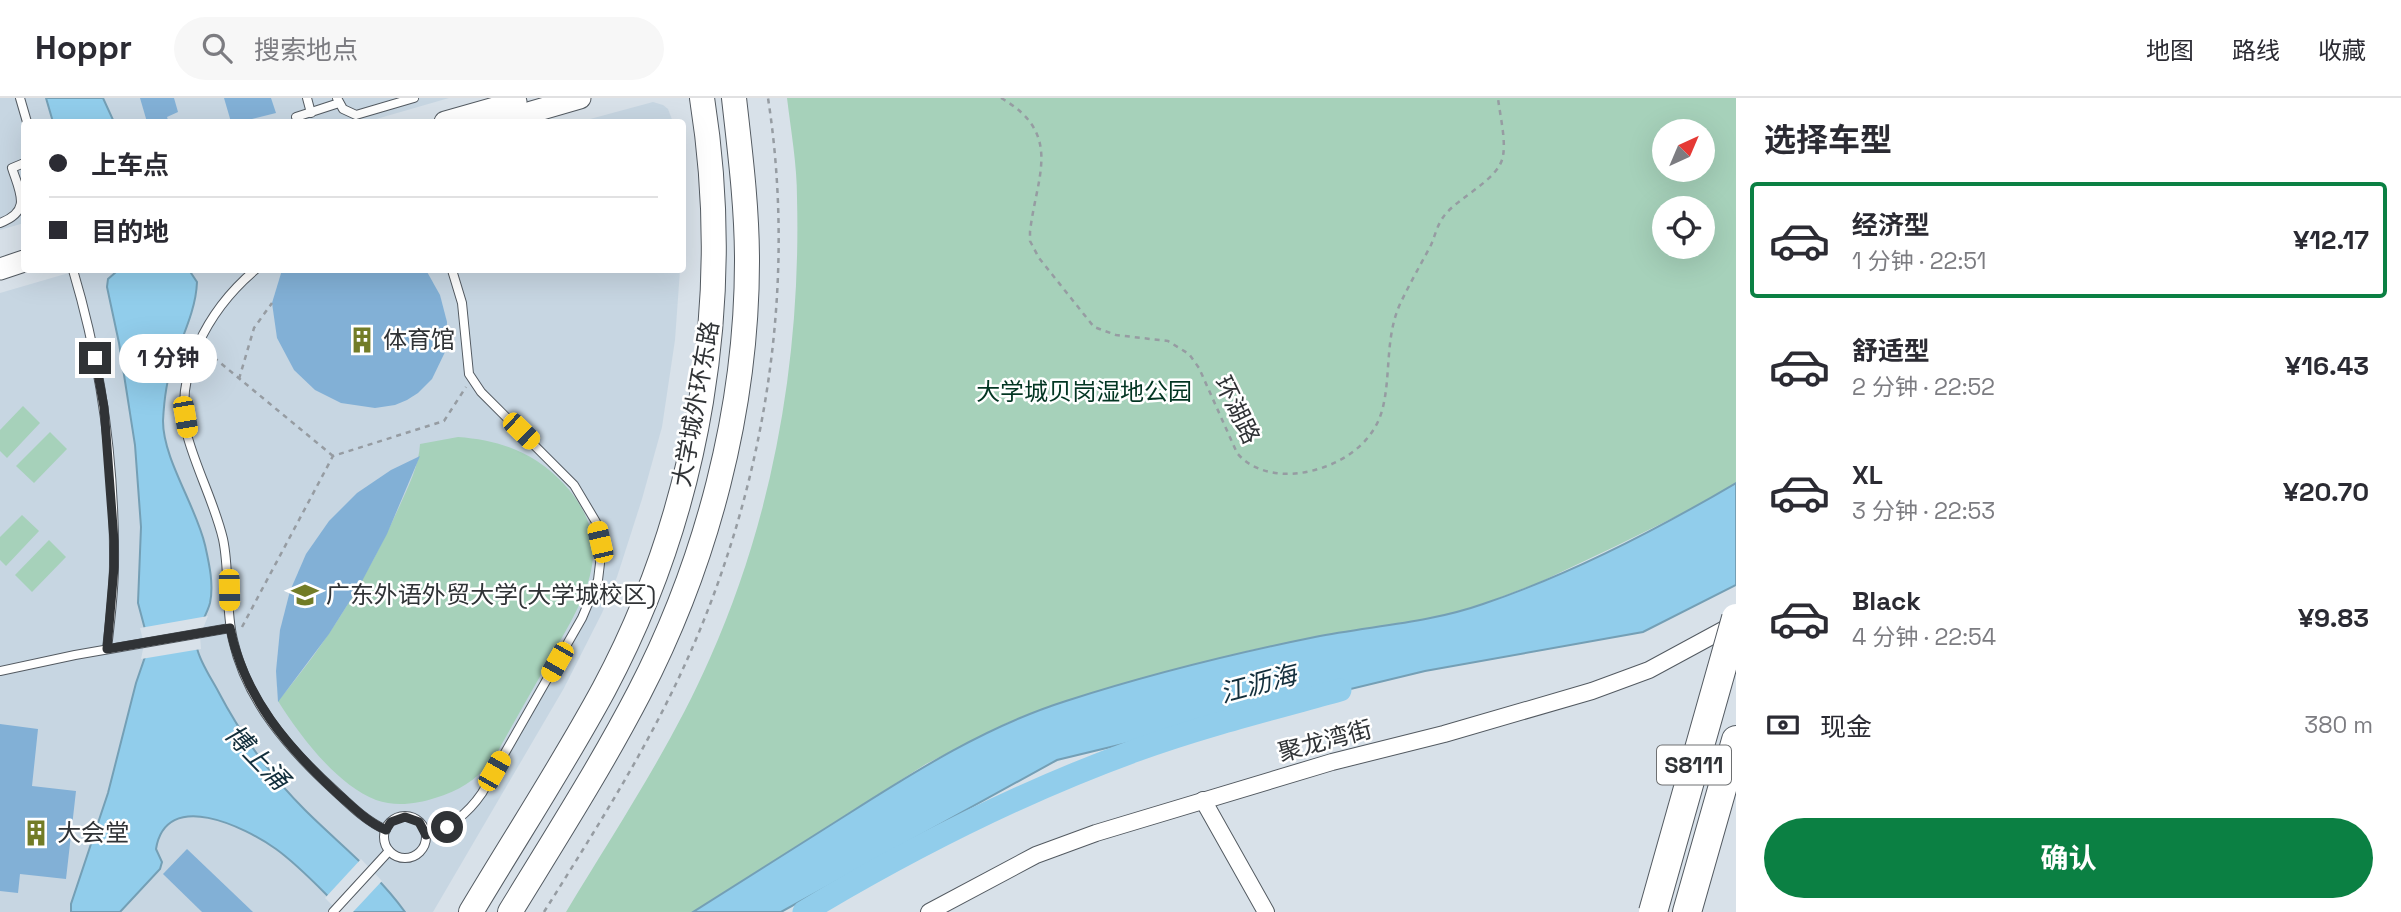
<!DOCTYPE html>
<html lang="zh">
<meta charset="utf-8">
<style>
:root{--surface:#fff;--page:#f7f7f7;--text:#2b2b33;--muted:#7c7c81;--line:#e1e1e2;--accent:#0b8043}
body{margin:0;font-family:"Space Grotesk","Noto Sans SC",sans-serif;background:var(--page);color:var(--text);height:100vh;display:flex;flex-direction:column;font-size:26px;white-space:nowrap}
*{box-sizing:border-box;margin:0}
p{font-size:23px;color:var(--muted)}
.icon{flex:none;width:38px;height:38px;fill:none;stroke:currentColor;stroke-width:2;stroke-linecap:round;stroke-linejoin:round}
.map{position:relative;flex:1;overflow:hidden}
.sheet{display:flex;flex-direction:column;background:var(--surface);width:665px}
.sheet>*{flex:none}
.banner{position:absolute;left:21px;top:21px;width:665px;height:154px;border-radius:7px;box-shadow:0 7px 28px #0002;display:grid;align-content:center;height:154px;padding:0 28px;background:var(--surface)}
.needle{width:46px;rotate:44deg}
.buttons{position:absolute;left:1652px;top:21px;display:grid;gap:14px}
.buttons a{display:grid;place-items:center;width:63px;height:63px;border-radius:50%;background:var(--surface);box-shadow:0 7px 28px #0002;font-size:35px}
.end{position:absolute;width:32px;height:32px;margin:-16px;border:9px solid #303336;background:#fff;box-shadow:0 0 0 4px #fff}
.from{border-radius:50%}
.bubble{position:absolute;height:49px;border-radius:24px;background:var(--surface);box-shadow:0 7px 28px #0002;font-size:23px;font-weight:700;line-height:49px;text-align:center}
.car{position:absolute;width:21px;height:42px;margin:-21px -10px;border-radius:9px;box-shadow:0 0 5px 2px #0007;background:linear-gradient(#f5c518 24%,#345 0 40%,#f5c518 0 76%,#345 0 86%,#f5c518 0)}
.banner b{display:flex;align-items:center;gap:24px;height:66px;font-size:26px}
.banner b+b{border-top:2px solid var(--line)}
.banner i{width:18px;height:18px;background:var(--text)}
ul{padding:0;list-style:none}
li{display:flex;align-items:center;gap:21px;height:116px;margin:0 14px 10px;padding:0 14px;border:4px solid transparent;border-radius:7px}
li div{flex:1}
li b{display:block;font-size:26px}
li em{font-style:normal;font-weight:700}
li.active{border-color:var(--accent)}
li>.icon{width:63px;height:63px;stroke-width:1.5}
h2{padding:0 28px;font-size:32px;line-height:84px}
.pay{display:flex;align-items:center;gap:18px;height:77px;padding:0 28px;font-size:26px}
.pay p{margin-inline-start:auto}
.button{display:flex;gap:14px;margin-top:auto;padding:14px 28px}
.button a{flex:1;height:80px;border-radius:42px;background:var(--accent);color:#fff;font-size:28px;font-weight:700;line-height:80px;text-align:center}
header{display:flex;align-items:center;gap:42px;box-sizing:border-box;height:98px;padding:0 35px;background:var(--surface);border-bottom:2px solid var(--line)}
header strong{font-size:33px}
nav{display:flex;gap:38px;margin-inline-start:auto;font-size:24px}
.search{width:490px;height:63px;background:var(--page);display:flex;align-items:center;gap:18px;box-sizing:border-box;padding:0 24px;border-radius:38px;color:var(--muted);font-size:26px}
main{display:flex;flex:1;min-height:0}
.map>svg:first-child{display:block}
.built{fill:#c7d6e2}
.green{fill:#a6d1ba;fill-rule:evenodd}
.water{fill:#91cdeb;stroke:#749fb5;stroke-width:2}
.pier{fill:#d8e1e9}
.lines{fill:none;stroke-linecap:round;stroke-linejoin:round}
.river{stroke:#91cdeb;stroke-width:23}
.building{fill:#82b0d6}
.lane-casing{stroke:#535a61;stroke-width:10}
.street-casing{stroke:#535a61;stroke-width:18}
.secondary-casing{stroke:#535a61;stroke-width:23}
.primary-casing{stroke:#535a61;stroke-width:26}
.highway-casing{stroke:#535a61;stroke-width:30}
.path{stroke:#969ca2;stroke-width:2.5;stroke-dasharray:5 5;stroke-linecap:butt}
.lane{stroke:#fff;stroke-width:8}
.street{stroke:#fff;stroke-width:16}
.secondary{stroke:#fff;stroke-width:21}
.primary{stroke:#fff;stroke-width:24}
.highway{stroke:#fff;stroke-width:28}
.highway-bridge-casing{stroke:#535a61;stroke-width:30;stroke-linecap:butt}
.highway-bridge{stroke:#fff;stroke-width:28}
.route{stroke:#303336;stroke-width:9}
.labels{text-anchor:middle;stroke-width:5;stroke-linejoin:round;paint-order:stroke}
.shield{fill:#fff;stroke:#6e7072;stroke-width:2}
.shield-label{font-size:23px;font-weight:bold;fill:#303336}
.poi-label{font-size:24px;fill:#303336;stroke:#fff;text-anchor:start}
.park-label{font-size:24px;fill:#023522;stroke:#fff}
.street-label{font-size:24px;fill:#303336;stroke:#fff}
.water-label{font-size:26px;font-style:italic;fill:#132f3c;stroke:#fff}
</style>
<header>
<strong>Hoppr</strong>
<div class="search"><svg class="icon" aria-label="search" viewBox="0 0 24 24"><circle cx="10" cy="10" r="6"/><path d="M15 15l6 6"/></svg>搜索地点</div>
<nav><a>地图</a><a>路线</a><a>收藏</a></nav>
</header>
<main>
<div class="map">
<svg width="1736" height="814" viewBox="0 0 1736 814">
<rect width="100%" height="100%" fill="#d8e1e9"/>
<g class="built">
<polygon points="0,0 449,0 366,24 24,24 24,125 0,132"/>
<polygon points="653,4 663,7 668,11 673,24 579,24"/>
<polygon points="79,172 680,172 675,242 662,329 642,401 617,479 602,515 564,590 433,814 0,814 0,195"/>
</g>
<g class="green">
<path d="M787 0H1736V385L1693 410 1614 449 1538 485 1483 506 1435 520 1251 552 1064 604 1007 625 926 666 693 814H566C616 731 671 649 710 560 774 416 801 258 797 100 797 67 791 33 787 0ZM1664 33H1703V72H1664ZM1664 110H1703V149H1664Z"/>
<polygon points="23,308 40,325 7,360 0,353 0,332"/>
<polygon points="50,334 67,351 34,385 16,368"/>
<path d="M458 339C499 342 534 354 563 385 620 446 585 499 551 559 533 591 515 622 498 653 482 678 463 692 435 700 417 706 395 709 376 702 337 687 300 638 278 603 328 544 368 478 400 407 409 387 419 367 420 346Z"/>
<polygon points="22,417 39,433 6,468 0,462 0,439"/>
<polygon points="49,442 66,459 32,494 15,477"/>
</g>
<g class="water">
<polygon points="46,0 103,0 114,24 53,24"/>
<path d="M116 172H189L197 184C196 212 182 239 173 265 166 283 164 303 163 323 163 361 196 408 205 447 209 465 214 486 210 505 206 520 194 533 197 550 200 564 211 580 218 593 241 637 270 677 305 712 338 745 378 776 405 814H344C322 793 301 769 276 751 245 729 166 690 156 751L162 764 160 771 120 814H71V806L108 695 136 585 147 553 146 535 138 505 141 429 135 347 119 245 107 189 108 181 116 174Z"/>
<path d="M1736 385V487L1643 534 1425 573 1057 662 781 814H693C745 781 796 749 848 716 917 672 987 628 1066 603 1147 577 1231 556 1315 539 1371 528 1429 525 1483 506 1569 477 1658 431 1736 385Z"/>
</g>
<g class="pier">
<polygon points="208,518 200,538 201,551 141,561 144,546 140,530"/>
<polygon points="361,761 382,783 353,814 339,814 325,800"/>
</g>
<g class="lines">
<path class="river" d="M804 814C909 751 1021 694 1137 652 1203 628 1272 611 1340 592"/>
</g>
<g class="building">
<polygon points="140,0 174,0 178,14 167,19 168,22 147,24"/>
<polygon points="224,0 271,0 276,15 240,24 231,24"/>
<polygon points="282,172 426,172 440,197 447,224 446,252 432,281 418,295 407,302 395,307 375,310 341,305 315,292 294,272 277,240 272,205"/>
<polygon points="420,358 387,436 360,487 329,536 278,604 276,573 280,532 290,493 306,456 329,423 357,395 391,372"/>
<polygon points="0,626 38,631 32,688 76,693 66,781 20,776 18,795 0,793"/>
<polygon points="187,751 253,814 202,814 163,776"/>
</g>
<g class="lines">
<g class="lane-casing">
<g id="lane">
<polyline points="20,0 27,24"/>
<polyline points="307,0 311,15"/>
<polyline points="337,0 343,11 356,17 414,0"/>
<polyline points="296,19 339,5"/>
<path d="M0 125C32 113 20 95 12 70L24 65"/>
<path d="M73 172C101 266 115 367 114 466 114 495 110 523 107 551"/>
<path d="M255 172C208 212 172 276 188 340 198 375 215 407 223 441 230 474 225 509 233 542 247 604 290 652 335 693 351 708 366 723 386 732"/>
<polyline points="0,573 75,557 230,530"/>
<circle cx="405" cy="739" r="21"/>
<path d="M426 737C451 728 467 717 482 695L582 520 598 482 601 457 596 424 574 387 481 294 469 276 462 205 452 172"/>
<polyline points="333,814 389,753"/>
</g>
</g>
<g class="street-casing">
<g id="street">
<polyline points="1203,702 1266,814"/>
<polyline points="929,814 1036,757 1096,735 1332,664 1444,636 1592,593 1649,572 1734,526"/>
</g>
</g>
<g class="secondary-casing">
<g id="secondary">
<polyline points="445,24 516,4"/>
<polyline points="497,24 580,0"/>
<polyline points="0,171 24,163"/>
</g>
</g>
<g class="primary-casing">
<g id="primary">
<path d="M471 814C515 740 563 667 604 591 700 411 734 201 702 0"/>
<path d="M510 814C554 742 600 670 639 595 707 464 747 311 747 163 747 108 740 54 734 0"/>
</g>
</g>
<g class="highway-casing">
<polyline id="highway" points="1687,814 1736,642"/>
</g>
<g class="path">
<path d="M1001 0C1064 36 1036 79 1030 134V143L1039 160 1094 229 1116 237 1168 243 1189 256 1199 270 1237 355C1252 373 1277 378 1300 375 1336 370 1374 348 1383 309 1391 275 1385 237 1401 204 1410 185 1421 166 1431 147 1435 138 1437 127 1444 118 1458 99 1499 82 1503 58 1506 41 1500 18 1498 0"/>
<polyline points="206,253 333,358"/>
<polyline points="239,281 254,230 272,205"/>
<polyline points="242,529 333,358 444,323 466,289"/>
<path d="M544 814C589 742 635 670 672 594 761 412 799 201 768 0"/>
</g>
<use href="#lane" class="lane"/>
<use href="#street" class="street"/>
<use href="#secondary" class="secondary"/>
<use href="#primary" class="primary"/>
<use href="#highway" class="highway"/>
<g class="highway-bridge-casing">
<polyline id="highway-bridge" points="1653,814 1736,520"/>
</g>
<use href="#highway-bridge" class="highway-bridge"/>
</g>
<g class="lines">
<path class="route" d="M95 260 104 309 114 443V469L107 551 230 530C244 599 288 650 338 696 353 709 367 724 386 732L391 724 405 719 419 724 426 737 447 729"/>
</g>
<defs>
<g id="building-bare" transform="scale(2.1)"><path d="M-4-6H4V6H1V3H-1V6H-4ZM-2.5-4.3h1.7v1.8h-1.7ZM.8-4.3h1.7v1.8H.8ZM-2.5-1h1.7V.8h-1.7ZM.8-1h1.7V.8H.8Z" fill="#727c27" stroke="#fff" stroke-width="2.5" paint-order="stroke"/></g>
<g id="university-bare" transform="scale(2.1)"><path d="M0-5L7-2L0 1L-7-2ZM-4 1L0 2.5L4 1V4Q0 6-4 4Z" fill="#727c27" stroke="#fff" stroke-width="2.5" paint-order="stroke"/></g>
</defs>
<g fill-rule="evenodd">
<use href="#building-bare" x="362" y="242"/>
<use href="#university-bare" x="305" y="497"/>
<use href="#building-bare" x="36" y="735"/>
</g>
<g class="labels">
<rect class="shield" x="1657" y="647.5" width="74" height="39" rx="5"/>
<g class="shield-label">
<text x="1694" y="675">S8111</text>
</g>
<g class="poi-label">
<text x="383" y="250">体育馆</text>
<text x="326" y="505">广东外语外贸大学(大学城校区)</text>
<text x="57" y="743">大会堂</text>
</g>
<g class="park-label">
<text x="1084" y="302">大学城贝岗湿地公园</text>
</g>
<g class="street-label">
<text transform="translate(696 306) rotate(-80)" y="8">大学城外环东路</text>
<text transform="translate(1237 312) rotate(64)" y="8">环湖路</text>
<text transform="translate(1325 643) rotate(-15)" y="8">聚龙湾街</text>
</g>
<g class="water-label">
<text transform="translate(1258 586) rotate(-15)" y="9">江沥海</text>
<text transform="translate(257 659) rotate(46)" y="9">博上涌</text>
</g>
</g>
</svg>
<div class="buttons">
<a><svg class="needle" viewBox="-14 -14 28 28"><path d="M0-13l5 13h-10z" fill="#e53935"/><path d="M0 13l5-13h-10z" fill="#7c7c81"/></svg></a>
<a><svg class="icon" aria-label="locate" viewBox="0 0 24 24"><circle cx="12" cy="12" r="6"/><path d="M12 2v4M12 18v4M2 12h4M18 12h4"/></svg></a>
</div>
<i class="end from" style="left:447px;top:729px"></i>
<i class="end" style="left:95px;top:260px"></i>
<div class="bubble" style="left:119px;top:236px;width:98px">1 分钟</div>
<i class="car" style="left:185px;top:319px;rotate:170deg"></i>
<i class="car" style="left:521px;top:333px;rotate:134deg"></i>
<i class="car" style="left:600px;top:444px;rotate:347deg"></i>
<i class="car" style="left:229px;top:492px;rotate:179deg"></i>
<i class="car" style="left:557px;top:564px;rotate:210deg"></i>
<i class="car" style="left:494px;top:673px;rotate:30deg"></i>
<div class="banner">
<b><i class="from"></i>上车点</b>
<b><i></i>目的地</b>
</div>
</div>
<section class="sheet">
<h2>选择车型</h2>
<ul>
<li class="active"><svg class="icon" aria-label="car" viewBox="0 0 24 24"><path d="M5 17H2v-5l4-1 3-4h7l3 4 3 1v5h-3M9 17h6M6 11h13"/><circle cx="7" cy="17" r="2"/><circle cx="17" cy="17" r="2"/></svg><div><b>经济型</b><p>1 分钟 · 22:51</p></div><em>¥12.17</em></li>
<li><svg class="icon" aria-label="car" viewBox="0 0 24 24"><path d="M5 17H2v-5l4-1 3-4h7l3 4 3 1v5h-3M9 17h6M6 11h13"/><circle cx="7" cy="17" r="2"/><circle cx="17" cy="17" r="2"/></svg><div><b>舒适型</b><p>2 分钟 · 22:52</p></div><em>¥16.43</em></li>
<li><svg class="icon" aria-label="car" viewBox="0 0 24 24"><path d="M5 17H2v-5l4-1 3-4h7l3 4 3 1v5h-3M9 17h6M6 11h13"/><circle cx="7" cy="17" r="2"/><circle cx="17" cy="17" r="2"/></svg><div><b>XL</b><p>3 分钟 · 22:53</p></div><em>¥20.70</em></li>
<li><svg class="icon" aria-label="car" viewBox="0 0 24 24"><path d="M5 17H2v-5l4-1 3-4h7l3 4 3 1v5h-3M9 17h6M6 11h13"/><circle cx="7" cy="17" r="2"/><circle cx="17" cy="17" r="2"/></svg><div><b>Black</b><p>4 分钟 · 22:54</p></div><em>¥9.83</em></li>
</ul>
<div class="pay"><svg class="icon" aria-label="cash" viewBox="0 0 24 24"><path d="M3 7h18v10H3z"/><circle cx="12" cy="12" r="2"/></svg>现金<p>380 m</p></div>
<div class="button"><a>确认</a></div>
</section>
</main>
